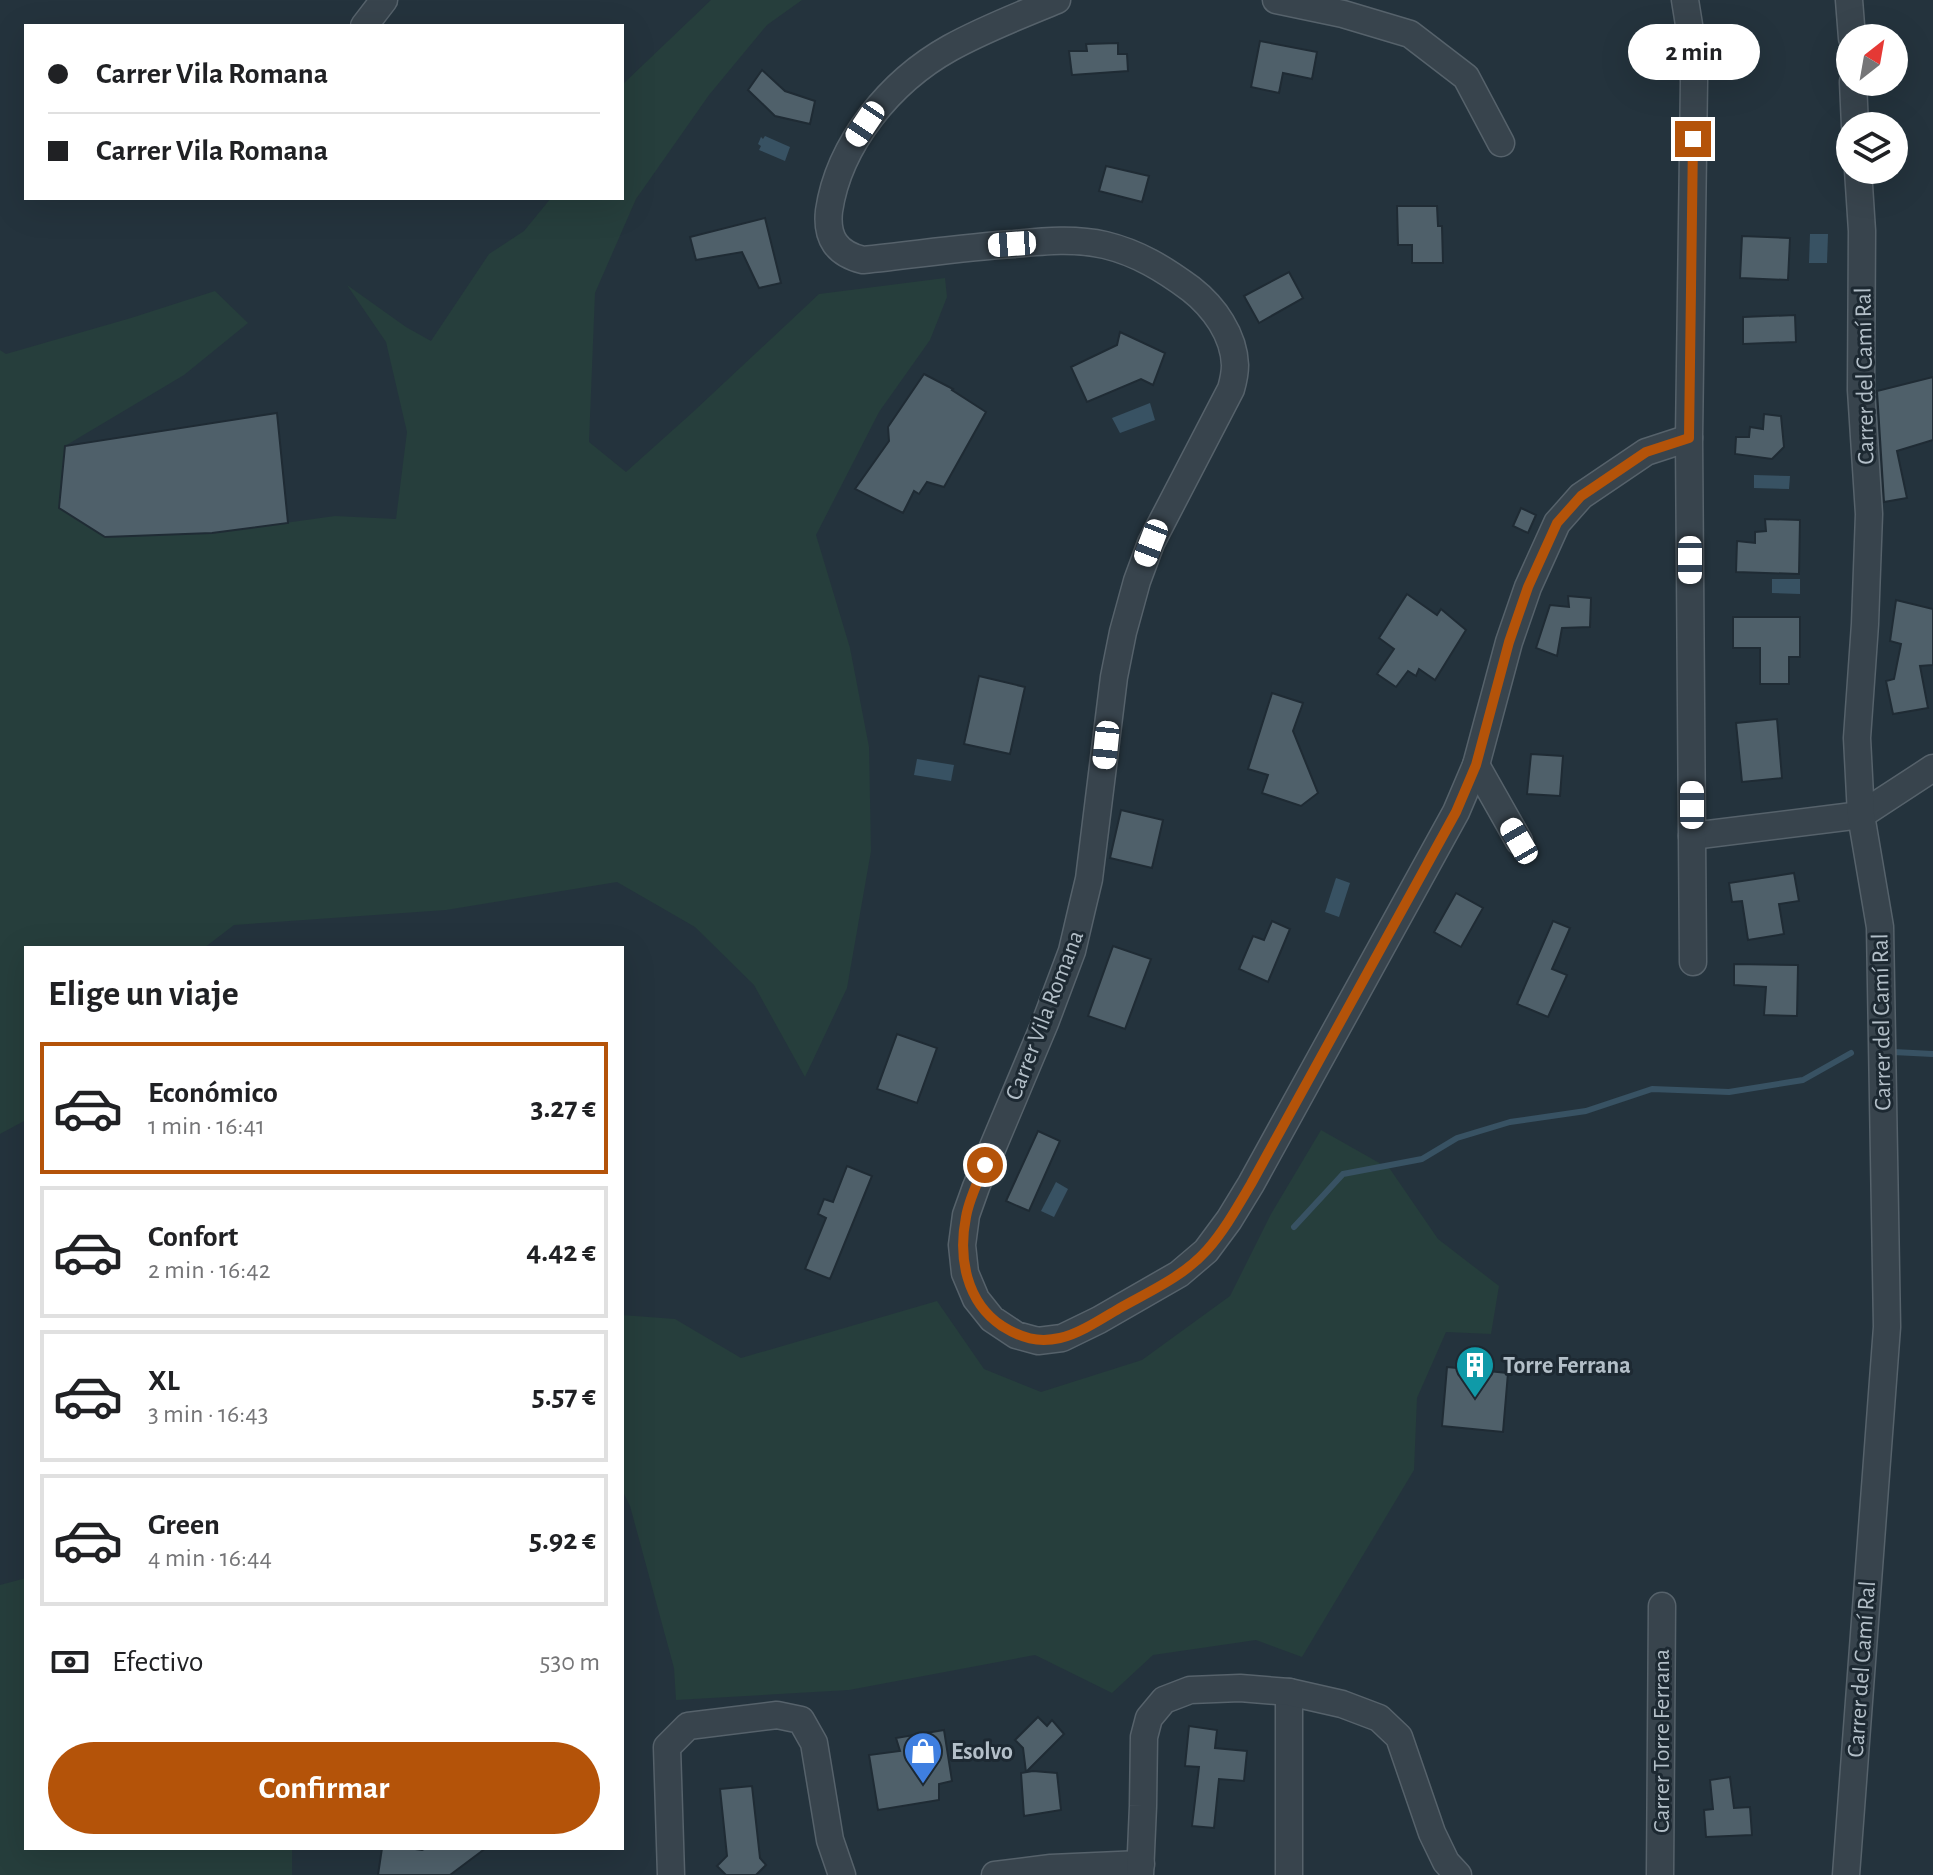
<!DOCTYPE html>
<html lang="es">
<meta charset="utf-8">
<style>
:root{--surface:#fff;--page:#f2f2f2;--text:#202124;--muted:#757577;--line:#e0e0e0;--accent:#b45309}
body{margin:0;font-family:"Alegreya Sans",sans-serif;background:var(--page);color:var(--text);height:100vh;display:flex;flex-direction:column;font-size:30px;white-space:nowrap}
*{box-sizing:border-box;margin:0}
p{font-size:26px;color:var(--muted)}
.icon{flex:none;width:44px;height:44px;fill:none;stroke:currentColor;stroke-width:2;stroke-linecap:round;stroke-linejoin:round}
.map{position:relative;flex:1;overflow:hidden}
.drawer{position:absolute;left:24px;top:946px;width:600px;height:904px;display:flex;flex-direction:column;background:var(--surface);border-radius:0px;box-shadow:0 8px 32px #0002}
.drawer>*{flex:none}
.hud{position:absolute;left:24px;top:24px;width:600px;height:176px;border-radius:0px;box-shadow:0 8px 32px #0002;display:grid;align-content:center;height:176px;padding:0 24px;background:var(--surface)}
.needle{width:52px;rotate:31deg}
.tools{position:absolute;left:1836px;top:24px;display:grid;gap:16px}
.tools a{display:grid;place-items:center;width:72px;height:72px;border-radius:50%;background:var(--surface);box-shadow:0 8px 32px #0002;font-size:40px}
.end{position:absolute;width:36px;height:36px;margin:-18px;border:10px solid #b45309;background:#fff;box-shadow:0 0 0 4px #fff}
.from{border-radius:50%}
.bubble{position:absolute;height:56px;border-radius:28px;background:var(--surface);box-shadow:0 8px 32px #0002;font-size:26px;font-weight:700;line-height:56px;text-align:center}
.car{position:absolute;width:24px;height:48px;margin:-24px -12px;border-radius:10px;box-shadow:0 0 6px 2px #0007;background:linear-gradient(#fff 24%,#345 0 40%,#fff 0 76%,#345 0 86%,#fff 0)}
.hud b{display:flex;align-items:center;gap:28px;height:76px;font-size:30px}
.hud b+b{border-top:2px solid var(--line)}
.hud i{width:20px;height:20px;background:var(--text)}
ul{padding:0;list-style:none}
li{display:flex;align-items:center;gap:24px;height:132px;margin:0 16px 12px;padding:0 8px;border:4px solid var(--line);border-radius:0px}
li div{flex:1}
li b{display:block;font-size:30px}
li em{font-style:normal;font-weight:700}
li.on{border-color:var(--accent)}
li>.icon{width:72px;height:72px;stroke-width:1.5}
h2{padding:0 24px;font-size:36px;line-height:96px}
.pay{display:flex;align-items:center;gap:20px;height:88px;padding:0 24px;font-size:30px}
.pay p{margin-inline-start:auto}
.button{display:flex;gap:16px;margin-top:auto;padding:16px 24px}
.button a{flex:1;height:92px;border-radius:48px;background:var(--accent);color:#fff;font-size:32px;font-weight:700;line-height:92px;text-align:center}
.map>svg:first-child{display:block}
.green{fill:#263e3c}
.water{fill:#385263}
.lines{fill:none;stroke-linecap:round;stroke-linejoin:round}
.stream{stroke:#385263;stroke-width:6}
.building{fill:#4f606a;stroke:#1f2b34;stroke-width:2}
.minor-casing{stroke:#56626b;stroke-width:29}
.minor{stroke:#38444d;stroke-width:26}
.route{stroke:#b45309;stroke-width:10}
.labels{text-anchor:middle;stroke-width:6;stroke-linejoin:round;paint-order:stroke}
.street-label{font-size:24px;fill:#b3bfc8;stroke:#1d2932}
.poi-label{font-size:24px;font-weight:bold;fill:#b3bfc8;stroke:#1d2932;text-anchor:start}
</style>
<div class="map">
<svg width="1933" height="1875" viewBox="0 0 1933 1875">
<rect width="100%" height="100%" fill="#24333d"/>
<g class="green">
<polygon points="711,0 802,0 767,25 709,95 636,199 595,293 589,442 626,472 693,412 819,294 945,278 947,297 930,340 879,412 816,535 850,648 869,747 871,851 847,988 805,1077 754,985 695,927 617,882 446,910 234,925 204,948 26,948 26,1120 0,1134 0,350 6,354 131,318 215,291 248,323 184,375 65,446 60,508 105,537 212,533 335,516 396,519 407,432 386,342 347,285 406,327 431,341 489,254 524,231 551,198 622,198 622,85"/>
<polygon points="1321,1130 1390,1169 1438,1239 1499,1286 1491,1334 1446,1332 1417,1398 1414,1470 1302,1657 1256,1640 1153,1655 1112,1693 1035,1655 849,1690 676,1700 674,1668 630,1506 622,1490 622,1315 675,1319 741,1358 937,1301 984,1369 1041,1392 1142,1360 1230,1296 1271,1214"/>
<polygon points="26,1578 26,1848 292,1848 292,1875 0,1875 0,1585"/>
</g>
<g class="water">
<polygon points="765,136 790,147 785,161 759,150 761,146 758,144 761,137 763,139"/>
<polygon points="1810,234 1828,234 1827,263 1809,263"/>
<polygon points="1150,403 1155,420 1120,433 1112,418"/>
<polygon points="1754,475 1790,476 1789,489 1754,488"/>
<polygon points="1772,579 1800,579 1800,594 1772,593"/>
<polygon points="917,759 954,765 951,781 914,775"/>
<polygon points="1336,878 1350,883 1339,917 1325,912"/>
<polygon points="1056,1182 1068,1189 1054,1217 1041,1211"/>
</g>
<g class="lines">
<g class="stream">
<polyline points="1893,1052 1933,1054"/>
<polyline points="1294,1227 1343,1174 1422,1159 1457,1138 1510,1122 1586,1111 1652,1089 1729,1092 1803,1080 1851,1053"/>
</g>
</g>
<g class="building">
<polygon points="1260,41 1317,52 1312,79 1283,73 1279,93 1251,87"/>
<polygon points="1118,43 1118,54 1127,54 1128,71 1072,75 1069,51 1087,51 1086,44"/>
<polygon points="762,70 785,91 815,101 810,124 775,116 748,90"/>
<polygon points="1106,166 1149,176 1142,202 1099,191"/>
<polygon points="1397,206 1437,206 1438,226 1442,226 1443,263 1412,263 1412,245 1398,245"/>
<polygon points="765,218 781,283 759,288 742,252 696,260 690,237"/>
<polygon points="1742,236 1790,238 1788,280 1740,278"/>
<polygon points="1289,272 1303,298 1259,323 1244,296"/>
<polygon points="1795,315 1796,342 1743,344 1743,317"/>
<polygon points="1120,332 1165,353 1153,385 1141,379 1087,402 1071,367 1117,345"/>
<polygon points="924,374 953,389 952,390 986,412 944,487 927,482 919,494 914,491 903,513 855,489 889,441 888,427"/>
<polygon points="1933,377 1933,440 1897,451 1907,498 1884,502 1877,391"/>
<polygon points="277,413 288,523 212,533 105,537 59,508 65,446"/>
<polygon points="1764,414 1781,416 1784,447 1772,459 1735,454 1736,437 1749,437 1750,427 1763,429"/>
<polygon points="1521,508 1536,515 1528,533 1513,526"/>
<polygon points="1765,519 1800,520 1799,574 1736,572 1737,541 1755,543 1755,532 1766,531"/>
<polygon points="1407,594 1437,615 1441,609 1466,630 1435,680 1419,669 1416,676 1408,671 1396,687 1377,674 1394,649 1379,638"/>
<polygon points="1568,596 1591,598 1590,627 1562,628 1557,656 1536,648 1550,605 1569,607"/>
<polygon points="1896,600 1933,609 1933,665 1920,666 1928,708 1893,714 1886,681 1894,679 1901,644 1890,641"/>
<polygon points="1733,617 1800,617 1800,657 1789,657 1789,684 1760,684 1760,648 1733,648"/>
<polygon points="979,676 1025,687 1010,754 964,744"/>
<polygon points="1272,693 1303,703 1293,731 1318,793 1301,806 1262,793 1268,775 1248,769"/>
<polygon points="1777,719 1782,778 1742,782 1736,723"/>
<polygon points="1531,754 1563,756 1560,796 1527,794"/>
<polygon points="1121,810 1163,820 1152,868 1110,858"/>
<polygon points="1794,873 1799,901 1779,904 1784,934 1748,940 1742,901 1732,902 1729,883"/>
<polygon points="1456,893 1483,908 1461,947 1434,932"/>
<polygon points="1272,921 1290,929 1268,982 1239,969 1253,936 1264,940"/>
<polygon points="1553,921 1570,928 1552,969 1567,975 1548,1017 1517,1004"/>
<polygon points="1113,946 1151,959 1125,1029 1088,1016"/>
<polygon points="1734,964 1798,965 1797,1016 1764,1015 1766,987 1734,985"/>
<polygon points="897,1034 937,1048 917,1103 877,1089"/>
<polygon points="1038,1131 1060,1141 1029,1211 1006,1201"/>
<polygon points="847,1166 872,1176 830,1279 805,1269 826,1218 818,1214 824,1199 833,1202"/>
<polygon points="1447,1367 1508,1373 1503,1432 1442,1426"/>
<polygon points="1038,1717 1047,1726 1052,1720 1064,1734 1026,1772 1023,1748 1015,1740"/>
<polygon points="1189,1726 1217,1730 1215,1748 1247,1751 1244,1781 1219,1779 1214,1828 1192,1826 1199,1767 1185,1766"/>
<polygon points="944,1730 952,1781 939,1784 939,1800 878,1810 869,1755 900,1751 896,1738"/>
<polygon points="1033,1771 1057,1773 1061,1810 1024,1816 1021,1773"/>
<polygon points="1730,1777 1734,1808 1750,1807 1752,1835 1706,1837 1704,1810 1713,1809 1710,1780"/>
<polygon points="752,1786 760,1858 766,1865 756,1875 726,1875 717,1866 727,1856 720,1789"/>
<polygon points="382,1848 408,1848 422,1850 426,1848 486,1848 450,1875 378,1875"/>
</g>
<g class="lines">
<g class="minor-casing">
<g id="minor">
<path d="M1057 0C1021 15 984 29 950 48 891 81 839 143 829 211 826 238 837 254 863 260 913 255 964 247 1014 244 1045 241 1075 238 1105 245 1138 253 1164 269 1191 289 1214 307 1234 335 1235 365 1235 373 1233 382 1231 389L1151 543 1137 581 1123 632 1114 677 1089 879 1083 904 1072 951 1045 1023 976 1187 966 1215 962 1245 965 1273 976 1299 992 1319 1016 1335 1038 1341 1062 1338 1099 1320 1179 1274 1206 1251 1229 1220 1251 1184 1456 812 1476 765 1509 642 1528 587 1557 523 1581 496 1646 452 1689 438"/>
<polyline points="1276,0 1343,14 1410,34 1466,77 1501,143"/>
<polyline points="1685,0 1690,31 1694,81 1689,438 1692,836 1861,815 1933,768"/>
<polyline points="1849,0 1852,38"/>
<polyline points="364,26 384,0"/>
<polyline points="1853,82 1855,126"/>
<polyline points="1476,765 1519,841"/>
<polyline points="1692,836 1693,962"/>
<polyline points="1289,1692 1289,1875"/>
<polyline points="671,1875 667,1747 688,1726 777,1715 801,1720 814,1743 830,1840 842,1875"/>
<polyline points="995,1875 1051,1868 1141,1864"/>
<polyline points="1140,1875 1143,1806 1144,1737 1149,1718 1164,1700 1190,1690 1240,1688 1289,1692 1342,1704 1379,1718 1399,1737 1432,1833 1446,1862 1458,1875"/>
<polyline points="1660,1875 1662,1606"/>
<polyline points="1846,1875 1887,1327 1880,927 1861,815 1857,738 1865,624 1869,514 1861,390 1862,231 1858,170"/>
</g>
</g>
<use href="#minor" class="minor"/>
</g>
<g class="lines">
<path class="route" d="M985 1165C978 1181 969 1199 966 1217 958 1257 966 1302 1002 1326 1021 1338 1038 1343 1060 1338 1079 1334 1103 1318 1120 1308 1150 1291 1184 1276 1207 1250 1224 1231 1238 1206 1251 1184L1456 812 1476 765 1509 642 1528 587 1557 523 1581 496 1646 452 1689 438 1693 139"/>
</g>
<defs>
<g id="building-pin" transform="scale(2)"><path d="M0 17L-7.5 6A9.5 9.5 0 1 1 7.5 6Z" fill="#0f9aa8" stroke="#1d2932"/><path d="M-4-6H4V6H1V3H-1V6H-4ZM-2.5-4.3h1.7v1.8h-1.7ZM.8-4.3h1.7v1.8H.8ZM-2.5-1h1.7V.8h-1.7ZM.8-1h1.7V.8H.8Z" fill="#fff"/></g>
<g id="shop-pin" transform="scale(2)"><path d="M0 17L-7.5 6A9.5 9.5 0 1 1 7.5 6Z" fill="#3f7fe0" stroke="#1d2932"/><path d="M-5-2.5h2.3a2.7 3.5 0 0 1 5.4 0H5L5.5 6h-11ZM-1.5-2.5h3a1.5 2.3 0 0 0-3 0Z" fill="#fff"/></g>
</defs>
<g fill-rule="evenodd">
<use href="#building-pin" x="1475" y="1365"/>
<use href="#shop-pin" x="923" y="1751"/>
</g>
<g class="labels">
<g class="street-label">
<text transform="translate(1864 376) rotate(-91)" y="8">Carrer del Camí Ral</text>
<text transform="translate(1044 1015) rotate(-69)" y="8">Carrer Vila Romana</text>
<text transform="translate(1881 1022) rotate(-91)" y="8">Carrer del Camí Ral</text>
<text transform="translate(1861 1669) rotate(-86)" y="8">Carrer del Camí Ral</text>
<text transform="translate(1661 1741) rotate(-90)" y="8">Carrer Torre Ferrana</text>
</g>
<g class="poi-label">
<text x="1503" y="1373">Torre Ferrana</text>
<text x="951" y="1759">Esolvo</text>
</g>
</g>
</svg>
<div class="tools">
<a><svg class="needle" viewBox="-14 -14 28 28"><path d="M0-13l5 13h-10z" fill="#e53935"/><path d="M0 13l5-13h-10z" fill="#757577"/></svg></a>
<a><svg class="icon" aria-label="layers" viewBox="0 0 24 24"><path d="M12 4l9 5-9 5-9-5zM3 14l9 5 9-5"/></svg></a>
</div>
<i class="end from" style="left:985px;top:1165px"></i>
<i class="end" style="left:1693px;top:139px"></i>
<div class="bubble" style="left:1628px;top:24px;width:132px">2 min</div>
<i class="car" style="left:865px;top:124px;rotate:214deg"></i>
<i class="car" style="left:1012px;top:244px;rotate:266deg"></i>
<i class="car" style="left:1151px;top:543px;rotate:201deg"></i>
<i class="car" style="left:1690px;top:560px;rotate:180deg"></i>
<i class="car" style="left:1106px;top:745px;rotate:186deg"></i>
<i class="car" style="left:1692px;top:805px;rotate:0deg"></i>
<i class="car" style="left:1519px;top:841px;rotate:330deg"></i>
<div class="hud">
<b><i class="from"></i>Carrer Vila Romana</b>
<b><i></i>Carrer Vila Romana</b>
</div>
<section class="drawer">
<h2>Elige un viaje</h2>
<ul>
<li class="on"><svg class="icon" aria-label="car" viewBox="0 0 24 24"><path d="M5 17H2v-5l4-1 3-4h7l3 4 3 1v5h-3M9 17h6M6 11h13"/><circle cx="7" cy="17" r="2"/><circle cx="17" cy="17" r="2"/></svg><div><b>Económico</b><p>1 min · 16:41</p></div><em>3.27 €</em></li>
<li><svg class="icon" aria-label="car" viewBox="0 0 24 24"><path d="M5 17H2v-5l4-1 3-4h7l3 4 3 1v5h-3M9 17h6M6 11h13"/><circle cx="7" cy="17" r="2"/><circle cx="17" cy="17" r="2"/></svg><div><b>Confort</b><p>2 min · 16:42</p></div><em>4.42 €</em></li>
<li><svg class="icon" aria-label="car" viewBox="0 0 24 24"><path d="M5 17H2v-5l4-1 3-4h7l3 4 3 1v5h-3M9 17h6M6 11h13"/><circle cx="7" cy="17" r="2"/><circle cx="17" cy="17" r="2"/></svg><div><b>XL</b><p>3 min · 16:43</p></div><em>5.57 €</em></li>
<li><svg class="icon" aria-label="car" viewBox="0 0 24 24"><path d="M5 17H2v-5l4-1 3-4h7l3 4 3 1v5h-3M9 17h6M6 11h13"/><circle cx="7" cy="17" r="2"/><circle cx="17" cy="17" r="2"/></svg><div><b>Green</b><p>4 min · 16:44</p></div><em>5.92 €</em></li>
</ul>
<div class="pay"><svg class="icon" aria-label="cash" viewBox="0 0 24 24"><path d="M3 7h18v10H3z"/><circle cx="12" cy="12" r="2"/></svg>Efectivo<p>530 m</p></div>
<div class="button"><a>Confirmar</a></div>
</section>
</div>
